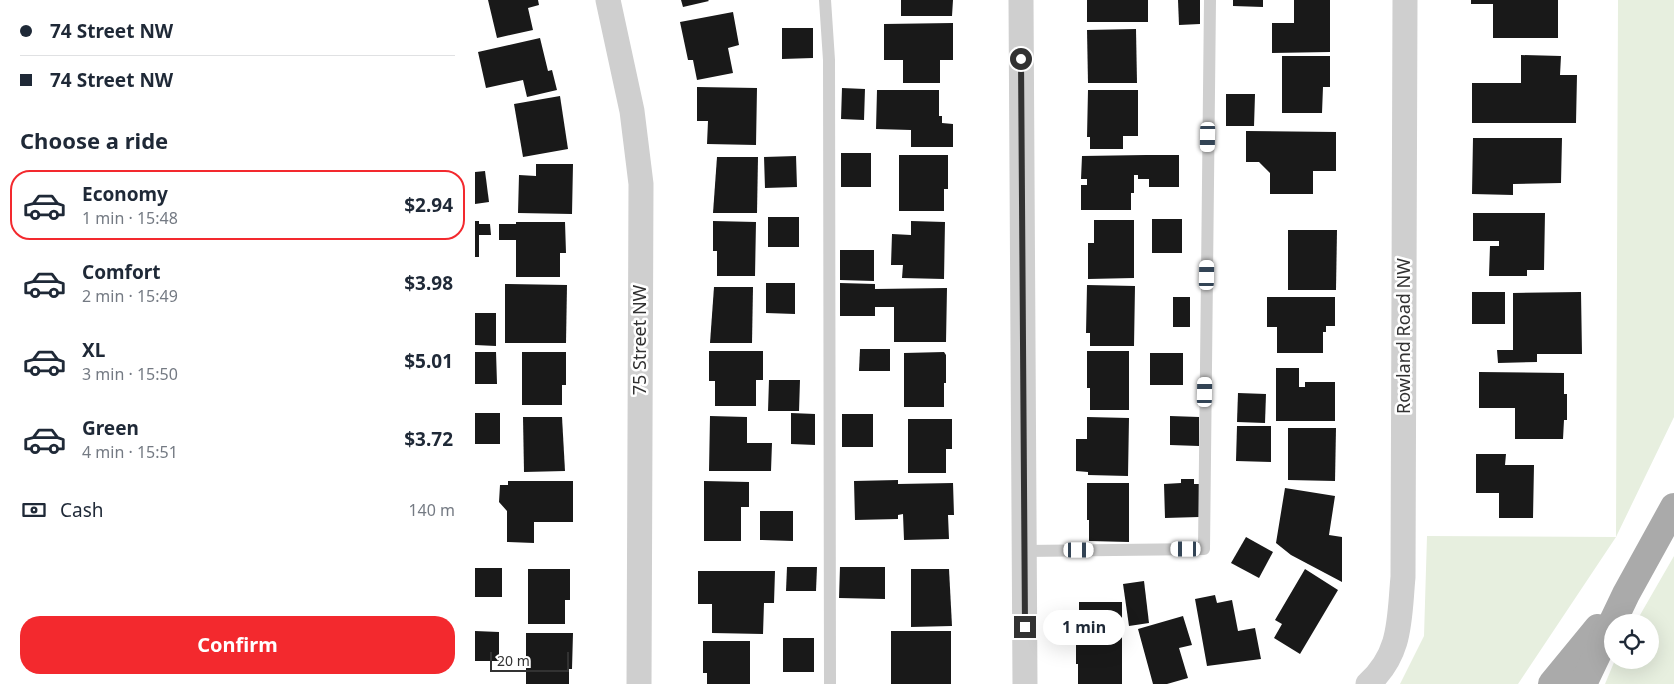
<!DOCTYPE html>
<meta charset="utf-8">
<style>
:root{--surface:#fff;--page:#f6f6f7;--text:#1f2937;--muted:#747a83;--line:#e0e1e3;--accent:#f3292e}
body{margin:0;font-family:"Noto Sans",sans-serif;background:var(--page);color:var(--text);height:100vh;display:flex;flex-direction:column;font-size:19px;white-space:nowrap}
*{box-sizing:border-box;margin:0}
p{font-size:16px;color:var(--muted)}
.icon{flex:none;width:28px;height:28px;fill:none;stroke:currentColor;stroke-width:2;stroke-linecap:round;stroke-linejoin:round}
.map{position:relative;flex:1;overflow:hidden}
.details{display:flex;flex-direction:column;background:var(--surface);width:475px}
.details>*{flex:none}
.guide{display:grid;align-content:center;height:110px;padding:0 20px;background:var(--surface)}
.buttons{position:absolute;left:1129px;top:614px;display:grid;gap:10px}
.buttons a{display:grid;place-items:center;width:55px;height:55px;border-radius:50%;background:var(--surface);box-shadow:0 5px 20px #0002;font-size:25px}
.scale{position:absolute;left:15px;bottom:12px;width:79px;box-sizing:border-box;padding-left:5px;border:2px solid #323232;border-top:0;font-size:14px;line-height:18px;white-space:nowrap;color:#323232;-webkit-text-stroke:4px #fff;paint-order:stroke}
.end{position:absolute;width:22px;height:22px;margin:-11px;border:6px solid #323232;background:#fff;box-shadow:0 0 0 2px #fff}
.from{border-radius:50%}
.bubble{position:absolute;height:35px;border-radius:18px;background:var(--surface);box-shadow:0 5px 20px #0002;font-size:16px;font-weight:700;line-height:35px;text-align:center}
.car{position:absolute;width:15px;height:30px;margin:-15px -8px;border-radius:6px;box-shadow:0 0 4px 1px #0007;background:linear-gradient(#fff 24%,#345 0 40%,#fff 0 76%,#345 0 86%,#fff 0)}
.guide b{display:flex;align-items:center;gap:18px;height:48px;font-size:19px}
.guide b+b{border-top:1px solid var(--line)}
.guide i{width:12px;height:12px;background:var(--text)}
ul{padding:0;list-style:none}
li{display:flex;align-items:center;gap:15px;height:70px;margin:0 10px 8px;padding:0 10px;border:2px solid transparent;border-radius:20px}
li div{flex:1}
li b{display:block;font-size:19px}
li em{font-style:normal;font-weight:700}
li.selected{border-color:var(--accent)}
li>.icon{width:45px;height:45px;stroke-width:1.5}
h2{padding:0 20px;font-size:22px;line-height:60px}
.pay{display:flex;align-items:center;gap:12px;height:55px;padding:0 20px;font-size:19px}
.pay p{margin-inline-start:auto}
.primary-button{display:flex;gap:10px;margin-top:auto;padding:10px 20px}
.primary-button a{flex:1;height:58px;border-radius:20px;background:var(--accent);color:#fff;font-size:20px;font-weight:700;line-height:58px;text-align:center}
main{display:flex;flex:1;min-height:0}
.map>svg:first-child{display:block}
.green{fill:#e7efdf}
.building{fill:#191919}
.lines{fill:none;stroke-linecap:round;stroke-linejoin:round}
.service{stroke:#cfcfcf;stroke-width:12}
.minor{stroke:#cfcfcf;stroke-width:25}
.primary{stroke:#aaa;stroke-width:28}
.route{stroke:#323232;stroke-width:6}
.labels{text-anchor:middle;stroke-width:5;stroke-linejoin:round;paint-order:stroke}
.street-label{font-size:18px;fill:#323232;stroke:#fff}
</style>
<main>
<section class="details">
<div class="guide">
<b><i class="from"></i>74 Street NW</b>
<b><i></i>74 Street NW</b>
</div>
<h2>Choose a ride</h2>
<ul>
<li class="selected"><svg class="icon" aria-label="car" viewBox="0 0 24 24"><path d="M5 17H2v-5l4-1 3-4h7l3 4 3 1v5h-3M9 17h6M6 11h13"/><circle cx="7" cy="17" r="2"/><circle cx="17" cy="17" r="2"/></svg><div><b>Economy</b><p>1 min · 15:48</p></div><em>$2.94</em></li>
<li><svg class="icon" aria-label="car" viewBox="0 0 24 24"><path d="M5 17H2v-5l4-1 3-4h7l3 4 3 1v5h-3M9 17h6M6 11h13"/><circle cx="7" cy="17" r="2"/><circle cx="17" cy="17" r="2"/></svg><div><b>Comfort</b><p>2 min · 15:49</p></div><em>$3.98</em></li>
<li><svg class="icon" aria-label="car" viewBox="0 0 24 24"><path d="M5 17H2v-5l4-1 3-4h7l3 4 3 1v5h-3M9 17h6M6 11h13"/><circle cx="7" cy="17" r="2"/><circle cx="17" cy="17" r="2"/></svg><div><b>XL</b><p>3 min · 15:50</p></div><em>$5.01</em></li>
<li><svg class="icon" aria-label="car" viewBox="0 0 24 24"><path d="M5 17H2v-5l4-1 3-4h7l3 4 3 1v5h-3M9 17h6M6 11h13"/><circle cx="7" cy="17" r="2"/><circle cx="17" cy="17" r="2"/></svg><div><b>Green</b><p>4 min · 15:51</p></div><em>$3.72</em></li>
</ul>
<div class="pay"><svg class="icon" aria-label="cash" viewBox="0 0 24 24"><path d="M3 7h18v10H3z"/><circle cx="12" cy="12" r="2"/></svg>Cash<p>140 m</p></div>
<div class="primary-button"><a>Confirm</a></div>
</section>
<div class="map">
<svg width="1199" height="684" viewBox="0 0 1199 684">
<rect width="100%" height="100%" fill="#fff"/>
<g class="green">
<polygon points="1143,0 1199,0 1199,417 1141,537 1043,684 925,684 949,636 952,536 1141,537"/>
<polygon points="1199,556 1199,684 1130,684 1140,660 1175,660 1175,622 1161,622"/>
</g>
<g class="building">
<polygon points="13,0 63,0 64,5 53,8 58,30 22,38"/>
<polygon points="206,0 233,0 234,1 208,7"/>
<polygon points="426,0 478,0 477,16 426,16"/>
<rect x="612" y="0" width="61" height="22"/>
<polygon points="703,0 725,0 725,24 704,25"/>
<polygon points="758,0 788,0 788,7 758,6"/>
<polygon points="819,0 855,0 855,52 797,53 797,23 819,23"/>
<polygon points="996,0 1083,0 1083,38 1018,38 1018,4 996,4"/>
<polygon points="258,12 264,45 253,48 258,73 222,80 218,60 213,60 205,22"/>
<polygon points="478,23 478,60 465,60 465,83 428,83 428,60 409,60 409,24"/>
<polygon points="307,28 338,28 338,58 307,59"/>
<polygon points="661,29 662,83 613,83 612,30"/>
<polygon points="65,38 73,71 77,70 82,90 52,97 48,80 11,88 3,52"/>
<polygon points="1046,55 1086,56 1085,75 1102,75 1101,123 997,123 997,83 1046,83"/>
<polygon points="807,56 855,56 855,87 848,87 847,113 807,113"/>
<polygon points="222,87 282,88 281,145 232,144 233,121 222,121"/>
<polygon points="367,88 390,89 389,120 366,119"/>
<polygon points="402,90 464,90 464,116 467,116 467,123 478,124 478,147 436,147 436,130 401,129"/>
<polygon points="613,90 663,90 663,136 648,136 648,149 615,149 615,137 612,137"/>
<polygon points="751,94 780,94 779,126 751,126"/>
<polygon points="85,96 93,149 48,157 39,104"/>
<polygon points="771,131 861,132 861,171 838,171 838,194 795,194 795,173 784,162 771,162"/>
<polygon points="998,138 1087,138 1086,183 1038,184 1038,195 997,194"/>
<rect x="366" y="153" width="30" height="34"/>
<polygon points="424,155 473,155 473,189 469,189 469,211 424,211"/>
<polygon points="671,155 704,155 704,187 674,187 674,179 663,179 663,175 659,175 659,193 656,193 656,210 606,210 606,185 612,185 612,179 606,179 607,156"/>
<polygon points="321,156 322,187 290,188 289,157"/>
<polygon points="242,157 283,157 282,213 238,213"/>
<polygon points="61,164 98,164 97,214 43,213 44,175 61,176"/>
<polygon points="10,171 14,202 0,204 0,172"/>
<polygon points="998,213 1070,213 1069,270 1052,270 1052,276 1014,276 1015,246 1024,246 1024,241 998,241"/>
<rect x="293" y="217" width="31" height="30"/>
<rect x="677" y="219" width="30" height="34"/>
<polygon points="619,220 659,220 659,278 613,279 613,243 619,243"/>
<polygon points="0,221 4,221 4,224 15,224 16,235 4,235 4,257 0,257"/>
<polygon points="238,221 281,222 280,276 242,276 242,251 238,251"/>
<polygon points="436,221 470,222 469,279 427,278 428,265 416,265 417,234 436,235"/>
<polygon points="41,222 90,222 91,253 85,253 85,277 41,277 41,240 24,240 24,224 41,224"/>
<polygon points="813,230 862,230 861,290 813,290"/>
<polygon points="365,250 399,250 399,281 365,280"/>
<polygon points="291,283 320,283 320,314 291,313"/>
<polygon points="365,283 400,284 400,289 472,288 471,342 419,342 419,307 400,307 400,316 365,316"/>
<polygon points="30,284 92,285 91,343 30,343"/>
<polygon points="612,285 660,286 659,346 615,346 615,333 611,333"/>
<polygon points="239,287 278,287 277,343 235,343"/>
<rect x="997" y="292" width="33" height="32"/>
<polygon points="1106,292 1107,354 1062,354 1062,362 1023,363 1022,350 1038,350 1038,293"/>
<rect x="698" y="297" width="17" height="30"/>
<polygon points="792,297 860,297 860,326 851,326 851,332 848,332 848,353 802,353 802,327 792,327"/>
<polygon points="0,313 21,313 21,346 0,345"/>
<polygon points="385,349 415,349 415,371 384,371"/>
<polygon points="234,351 288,351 288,380 281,380 281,406 240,406 240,381 234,381"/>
<polygon points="612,351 654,351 654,410 615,410 615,388 612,388"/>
<polygon points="0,352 21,352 22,384 0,384"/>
<polygon points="47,352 91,352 91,385 87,385 87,405 47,405"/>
<polygon points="469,352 471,355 471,383 469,383 469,407 429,407 429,353"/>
<rect x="675" y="353" width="33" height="32"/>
<polygon points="801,368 824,368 824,387 830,387 830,382 860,382 860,421 801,421"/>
<polygon points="1004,372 1089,373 1089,394 1092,394 1092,420 1089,420 1088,439 1040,439 1040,408 1004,408"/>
<polygon points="294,380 325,380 324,411 293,411"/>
<polygon points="763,393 791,394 790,423 762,422"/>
<rect x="0" y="413" width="25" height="31"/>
<polygon points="316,413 340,414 340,445 316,444"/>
<rect x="367" y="414" width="31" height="33"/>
<polygon points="235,416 272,417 272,443 297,443 296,471 234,471"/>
<polygon points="695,416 724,417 724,446 695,445"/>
<polygon points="48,417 87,417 90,471 49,472"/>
<polygon points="612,417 654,418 653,476 613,475 613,472 601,471 601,439 612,439"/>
<polygon points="433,419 477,419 477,449 471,449 471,473 433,473"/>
<polygon points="762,426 796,426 796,462 761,461"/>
<polygon points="813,428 861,428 860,481 813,480"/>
<polygon points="1001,454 1031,454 1030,465 1059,465 1058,518 1024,518 1024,493 1001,493"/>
<polygon points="706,479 719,479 719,484 724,484 724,517 690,518 689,484 706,483"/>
<polygon points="423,480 423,484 478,483 479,515 473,515 474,539 429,540 428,514 423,515 423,519 380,520 379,481"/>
<polygon points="33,481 98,481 98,522 59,522 59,543 32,542 32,511 24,502 25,485 33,485"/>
<polygon points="229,481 274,482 274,507 266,507 266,541 229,541"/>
<polygon points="612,483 654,483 654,542 614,541 614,520 612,520"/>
<polygon points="810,488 860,496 854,535 867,537 867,582 816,555 801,543"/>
<polygon points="285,511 318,511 318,541 285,540"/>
<polygon points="771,537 798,552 784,578 756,563"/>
<polygon points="312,567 342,567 341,591 311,591"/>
<polygon points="365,567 410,567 410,599 364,598"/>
<rect x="0" y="568" width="27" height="29"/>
<polygon points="53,569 95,569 95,600 90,600 90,624 53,624"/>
<polygon points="436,569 474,569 477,626 436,627"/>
<polygon points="830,569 863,590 825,654 799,638 807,624 800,620"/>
<polygon points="223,571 300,571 299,603 289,603 288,634 237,633 237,604 223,604"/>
<polygon points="669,581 674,623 654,626 648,584"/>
<polygon points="740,595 742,603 757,600 763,631 780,628 786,659 732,666 720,599"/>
<polygon points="604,602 647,602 647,684 603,684 603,664 601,664 601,626 604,626"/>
<polygon points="708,616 717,645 704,648 713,678 692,684 678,684 663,629"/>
<polygon points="0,631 24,632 24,661 0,661"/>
<rect x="416" y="631" width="60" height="53"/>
<polygon points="51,633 98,633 97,669 94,669 94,684 51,684"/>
<rect x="308" y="638" width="31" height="34"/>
<polygon points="228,641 275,641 275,684 232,684 232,673 228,673"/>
</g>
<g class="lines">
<g class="service">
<polyline points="350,0 354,60 355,684"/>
<polyline points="549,551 729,549 735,0"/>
</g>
<g class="minor">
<polyline points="133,0 157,111 166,184 164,684"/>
<polyline points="546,0 550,684"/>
<path d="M893 684C927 653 924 619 928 577L930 0"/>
</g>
<g class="primary">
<polyline points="1077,684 1123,628"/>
<polyline points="1108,684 1151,594 1199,507"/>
</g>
</g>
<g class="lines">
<polyline class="route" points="546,59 550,627"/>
</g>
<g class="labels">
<g class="street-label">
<text transform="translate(929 336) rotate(-90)" y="6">Rowland Road NW</text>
<text transform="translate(165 340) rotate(-90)" y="6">75 Street NW</text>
</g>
</g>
</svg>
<div class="buttons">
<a><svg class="icon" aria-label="locate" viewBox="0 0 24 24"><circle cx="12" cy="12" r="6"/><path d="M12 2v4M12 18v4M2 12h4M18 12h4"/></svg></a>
</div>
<div class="scale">20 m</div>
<i class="end from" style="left:546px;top:59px"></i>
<i class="end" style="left:550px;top:627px"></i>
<div class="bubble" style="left:568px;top:610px;width:82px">1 min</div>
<i class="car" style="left:733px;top:137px;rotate:181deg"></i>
<i class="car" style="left:732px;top:275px;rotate:1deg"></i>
<i class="car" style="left:730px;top:392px;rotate:1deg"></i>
<i class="car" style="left:711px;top:549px;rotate:270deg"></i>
<i class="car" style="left:604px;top:550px;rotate:90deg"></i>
</div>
</main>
